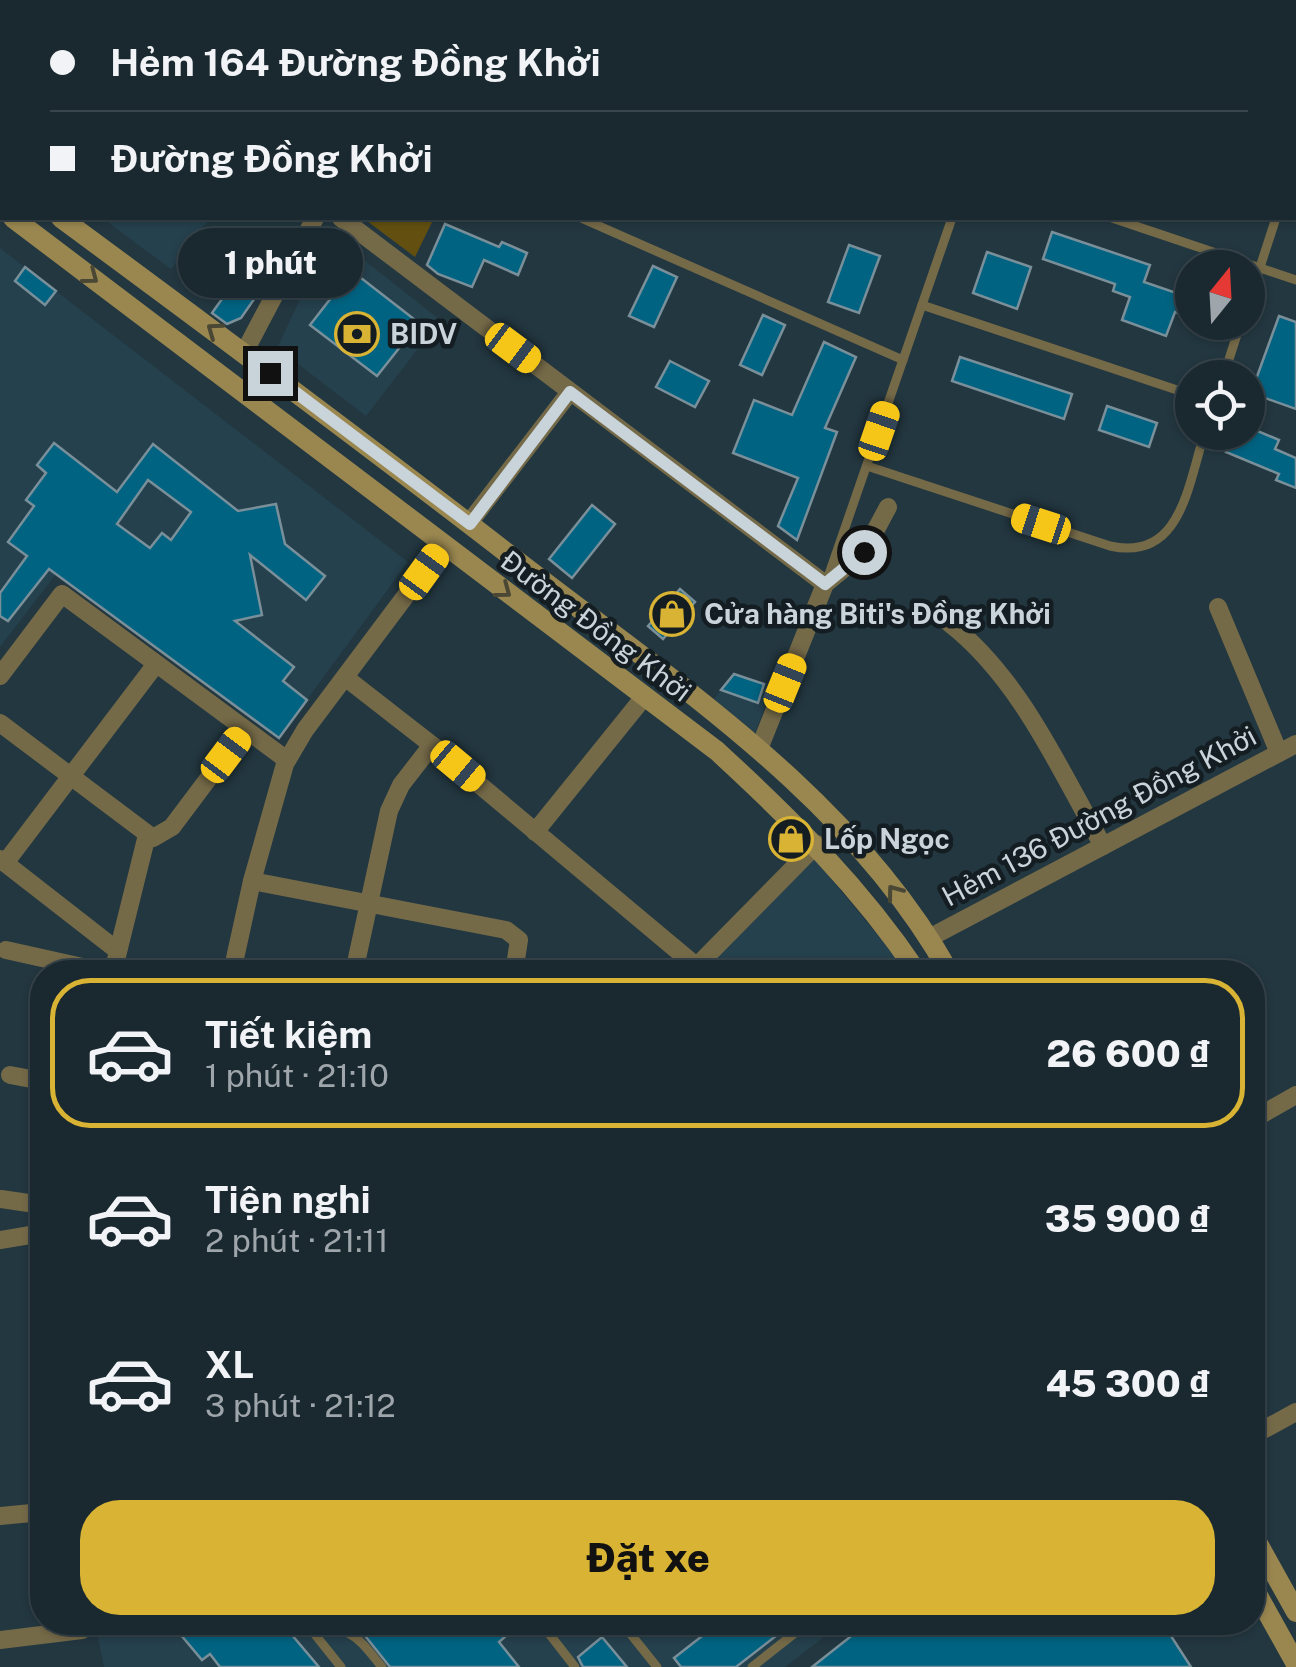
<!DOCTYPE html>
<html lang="vi">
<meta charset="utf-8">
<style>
:root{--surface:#1a2930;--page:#27353c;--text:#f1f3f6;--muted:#9fa6ab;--line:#38454c;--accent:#d9b334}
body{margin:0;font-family:"Public Sans",sans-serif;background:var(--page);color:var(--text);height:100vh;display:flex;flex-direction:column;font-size:38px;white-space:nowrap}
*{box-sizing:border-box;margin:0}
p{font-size:32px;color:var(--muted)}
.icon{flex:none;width:55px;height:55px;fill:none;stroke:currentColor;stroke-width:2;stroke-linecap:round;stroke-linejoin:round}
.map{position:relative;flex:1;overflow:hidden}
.sheet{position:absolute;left:30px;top:960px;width:1235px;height:675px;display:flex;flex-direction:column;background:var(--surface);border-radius:40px;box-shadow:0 2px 8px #0004,0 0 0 2px var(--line)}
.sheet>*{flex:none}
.banner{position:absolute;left:0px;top:0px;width:1298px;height:220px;box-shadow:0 2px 8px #0004,0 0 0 2px var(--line);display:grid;align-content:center;height:220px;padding:0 50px;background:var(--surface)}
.needle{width:65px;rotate:18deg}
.tools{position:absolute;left:1175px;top:250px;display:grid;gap:20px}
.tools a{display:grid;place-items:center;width:90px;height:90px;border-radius:50%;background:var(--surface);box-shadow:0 2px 8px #0004,0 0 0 2px var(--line);font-size:50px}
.end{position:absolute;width:45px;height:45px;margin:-22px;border:12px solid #c9d4da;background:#111;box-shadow:0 0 0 5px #111}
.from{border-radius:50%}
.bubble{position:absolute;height:70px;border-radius:35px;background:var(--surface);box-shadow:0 2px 8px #0004,0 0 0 2px var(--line);font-size:32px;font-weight:800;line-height:70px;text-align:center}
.car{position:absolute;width:30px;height:60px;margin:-30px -15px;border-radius:12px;box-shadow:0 0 8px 2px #0007;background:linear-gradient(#f5c518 24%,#345 0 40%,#f5c518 0 76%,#345 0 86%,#f5c518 0)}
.banner b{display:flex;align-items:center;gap:35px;height:95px;font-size:38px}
.banner b+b{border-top:2px solid var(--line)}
.banner i{width:25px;height:25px;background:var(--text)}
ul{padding:18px 0 0;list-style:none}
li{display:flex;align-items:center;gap:30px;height:150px;margin:0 20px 15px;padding:0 30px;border:5px solid transparent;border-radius:40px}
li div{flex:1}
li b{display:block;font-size:38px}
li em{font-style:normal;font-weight:800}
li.current{border-color:var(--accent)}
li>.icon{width:90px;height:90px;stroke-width:1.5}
.cta{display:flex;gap:20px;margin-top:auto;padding:20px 50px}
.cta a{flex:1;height:115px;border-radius:40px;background:var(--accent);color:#111;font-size:40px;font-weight:800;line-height:115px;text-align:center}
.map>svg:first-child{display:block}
.built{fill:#25414d}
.green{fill:#635010}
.building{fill:#006382;stroke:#798f99;stroke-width:2.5;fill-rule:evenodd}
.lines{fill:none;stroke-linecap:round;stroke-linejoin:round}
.service{stroke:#756a48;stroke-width:9}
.minor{stroke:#756a48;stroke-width:18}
.secondary{stroke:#9a8750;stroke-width:20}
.oneway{stroke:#4a4734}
.route{stroke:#c9d4da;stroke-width:12}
.labels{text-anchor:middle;stroke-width:9;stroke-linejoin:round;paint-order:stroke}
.poi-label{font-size:28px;font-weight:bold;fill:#c9d4da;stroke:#141d21;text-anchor:start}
.street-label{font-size:28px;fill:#c9d4da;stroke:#141d21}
</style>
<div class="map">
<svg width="1296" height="1667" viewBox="0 0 1296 1667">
<rect width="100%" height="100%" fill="#233740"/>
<g class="built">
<polygon points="102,218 210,218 171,269"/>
<polygon points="331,234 440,320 366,416 277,348"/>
<polygon points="0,248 408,562 278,739 56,574 0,647"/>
<polygon points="734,674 773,686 755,733 714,699"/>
<polygon points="813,857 893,954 904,972 700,972"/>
<polygon points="95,1623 842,1623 785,1667 104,1667"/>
</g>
<polygon class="green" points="363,218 434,218 415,257"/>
<g class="building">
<polygon points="445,224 499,247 502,242 527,253 518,275 484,260 472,287 438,274 427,265"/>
<polygon points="1052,232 1150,265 1144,282 1182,295 1192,271 1192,318 1175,312 1166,336 1122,320 1130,297 1113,291 1115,284 1043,259"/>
<polygon points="849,245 880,256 859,313 828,302"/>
<polygon points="987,252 1031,267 1017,309 973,293"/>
<polygon points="247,264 268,279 241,318 227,324 212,313"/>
<polygon points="653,266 677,277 654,327 629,316"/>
<polygon points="25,267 56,291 45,305 15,281"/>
<polygon points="352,271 419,323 377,376 310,325"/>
<polygon points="763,315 785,325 762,375 740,365"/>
<polygon points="1279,316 1296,322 1296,409 1251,393"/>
<polygon points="824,342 856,357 825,428 837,432 797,540 778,526 798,478 733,453 754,400 792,415"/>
<polygon points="960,357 1072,394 1064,419 952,381"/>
<polygon points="670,361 709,381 695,407 656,387"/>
<polygon points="1107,406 1157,423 1149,447 1099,430"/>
<polygon points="1248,427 1279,440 1275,449 1296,458 1296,488 1276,480 1279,474 1226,452 1234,432 1248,432"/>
<path d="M54 443 117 492 153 444 238 511 276 504 285 544 325 576 306 600 250 555 262 615 235 621 294 667 283 681 307 700 279 738 49 569 8 621 0 616V593L27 556 8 542 34 506 26 500 46 473 37 465ZM148 480 191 512 171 540 162 533 150 548 117 524Z"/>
<polygon points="592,505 615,524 572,578 549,559"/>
<polygon points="680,589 695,602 663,639 648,626"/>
<polygon points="734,674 764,684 758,703 721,690"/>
<polygon points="170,1622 281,1622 319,1667 220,1667 210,1654 202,1660"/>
<polygon points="354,1622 522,1622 499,1642 519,1667 390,1667"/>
<polygon points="720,1622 773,1622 781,1632 736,1667 681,1667 674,1658"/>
<polygon points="869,1622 1162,1622 1191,1667 812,1667"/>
<polygon points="602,1637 627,1667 583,1667 578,1657"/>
</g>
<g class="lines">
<g class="service">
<polyline points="877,0 884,2"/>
<polyline points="955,2 956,0"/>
<polyline points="1024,2 1025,0"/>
<polyline points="1295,139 1296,139"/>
<polyline points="1295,160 1296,157"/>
<polyline points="581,218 903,360"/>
<polyline points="1112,218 1296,280"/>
<polyline points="1248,304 1276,218"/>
<polyline points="922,305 1192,395"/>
<polyline points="1223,378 1241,322"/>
<path d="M867 466 1110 546C1182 562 1188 483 1205 432"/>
<polyline points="828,577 952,218"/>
<polyline points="305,1622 341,1667"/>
<polyline points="540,1622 575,1667"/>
<polyline points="621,1622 657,1667"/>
<path d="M311 1631C351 1624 358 1638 382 1667"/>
<polyline points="752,1667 809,1622"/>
</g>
<g class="minor">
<polyline points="60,0 63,2"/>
<polyline points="21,2 23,0"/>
<polyline points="208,2 210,0"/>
<polyline points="0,29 2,26"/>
<polyline points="341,218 825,584"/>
<polyline points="244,353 315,218"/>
<polyline points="469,523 570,392"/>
<polyline points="1218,607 1279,753"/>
<path d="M949 623C1020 678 1060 770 1103 846"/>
<polyline points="0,676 62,594 287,760"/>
<polyline points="346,678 432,745 696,966"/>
<polyline points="0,723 153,838 172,827 244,731"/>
<polyline points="759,749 825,584 864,552 888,507"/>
<polyline points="535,832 644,697"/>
<polyline points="0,859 118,951"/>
<polyline points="5,863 156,664"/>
<polyline points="252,881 506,930 519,940 514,972"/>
<polyline points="929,938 1296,744"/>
<polyline points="6,950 105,972"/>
<polyline points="113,972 147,835"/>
<polyline points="232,972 252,881 285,764 305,730 443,546"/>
<polyline points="354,972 389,811 401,785 432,745"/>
<polyline points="691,972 817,844"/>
<polyline points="10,1075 42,1081"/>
<polyline points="1252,1120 1296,1095"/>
<polyline points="1,1199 42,1205"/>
<polyline points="0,1240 42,1233"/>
<polyline points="1252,1436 1296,1412"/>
<polyline points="0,1516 42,1512"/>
<polyline points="0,1640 82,1630"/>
</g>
<g class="secondary">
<polyline points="0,173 2,174"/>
<path d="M13 218 717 751C792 820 860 887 917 972"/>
<path d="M61 218C221 336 381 455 538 577 688 692 855 804 949 972"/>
<polyline points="1252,1533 1296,1612"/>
<polyline points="1252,1585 1296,1664"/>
</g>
</g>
<defs><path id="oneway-chevron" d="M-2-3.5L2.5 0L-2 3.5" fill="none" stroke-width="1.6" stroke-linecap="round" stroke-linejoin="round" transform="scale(2.5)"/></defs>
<g class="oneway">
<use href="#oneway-chevron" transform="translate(91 277) rotate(37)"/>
<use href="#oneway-chevron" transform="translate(214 330) rotate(-144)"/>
<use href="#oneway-chevron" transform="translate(504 591) rotate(37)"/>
<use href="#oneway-chevron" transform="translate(894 892) rotate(-127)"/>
</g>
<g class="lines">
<polyline class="route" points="270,373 470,524 570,392 825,584 864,552"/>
</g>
<defs>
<g id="bank-ring" transform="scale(2.25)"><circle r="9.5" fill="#141d21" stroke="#d9b334" stroke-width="1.5"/><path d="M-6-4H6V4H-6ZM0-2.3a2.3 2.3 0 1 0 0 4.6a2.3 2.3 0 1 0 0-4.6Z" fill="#d9b334"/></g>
<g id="shop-ring" transform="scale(2.25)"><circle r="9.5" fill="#141d21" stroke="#d9b334" stroke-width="1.5"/><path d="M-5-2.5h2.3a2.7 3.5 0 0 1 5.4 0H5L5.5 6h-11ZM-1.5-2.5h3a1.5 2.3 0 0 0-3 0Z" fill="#d9b334"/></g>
</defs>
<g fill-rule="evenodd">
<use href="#bank-ring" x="357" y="334"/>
<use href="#shop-ring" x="672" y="614"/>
<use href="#shop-ring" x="791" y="839"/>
</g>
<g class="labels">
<g class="poi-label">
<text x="390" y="344">BIDV</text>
<text x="704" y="624">Cửa hàng Biti's Đồng Khởi</text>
<text x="824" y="849">Lốp Ngọc</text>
</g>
<g class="street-label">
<text transform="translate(596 626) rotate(37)" y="10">Đường Đồng Khởi</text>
<text transform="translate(1099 816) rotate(-28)" y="10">Hẻm 136 Đường Đồng Khởi</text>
</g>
</g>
</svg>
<div class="tools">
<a><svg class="needle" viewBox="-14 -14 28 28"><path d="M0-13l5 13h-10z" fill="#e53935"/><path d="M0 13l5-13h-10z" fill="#9fa6ab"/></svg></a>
<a><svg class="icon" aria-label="locate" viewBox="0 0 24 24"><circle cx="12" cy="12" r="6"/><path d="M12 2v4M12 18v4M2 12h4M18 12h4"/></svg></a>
</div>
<i class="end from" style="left:864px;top:552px"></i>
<i class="end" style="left:270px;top:373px"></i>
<div class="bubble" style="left:178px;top:228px;width:185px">1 phút</div>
<i class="car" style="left:513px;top:348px;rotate:127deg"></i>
<i class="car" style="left:879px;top:431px;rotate:19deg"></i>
<i class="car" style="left:1041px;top:524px;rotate:288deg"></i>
<i class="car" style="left:424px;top:572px;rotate:36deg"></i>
<i class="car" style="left:785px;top:683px;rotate:22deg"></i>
<i class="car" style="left:226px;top:755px;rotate:37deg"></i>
<i class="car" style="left:458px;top:766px;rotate:130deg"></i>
<div class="banner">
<b><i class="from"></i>Hẻm 164 Đường Đồng Khởi</b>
<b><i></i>Đường Đồng Khởi</b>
</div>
<section class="sheet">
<ul>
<li class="current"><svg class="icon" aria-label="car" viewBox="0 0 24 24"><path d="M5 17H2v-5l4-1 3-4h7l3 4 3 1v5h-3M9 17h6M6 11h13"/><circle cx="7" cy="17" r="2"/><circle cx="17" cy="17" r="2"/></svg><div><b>Tiết kiệm</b><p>1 phút · 21:10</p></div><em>26 600 ₫</em></li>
<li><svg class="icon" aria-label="car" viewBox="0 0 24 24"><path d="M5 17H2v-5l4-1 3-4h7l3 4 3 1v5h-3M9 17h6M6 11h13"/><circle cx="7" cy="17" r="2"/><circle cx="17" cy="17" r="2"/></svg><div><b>Tiện nghi</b><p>2 phút · 21:11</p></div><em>35 900 ₫</em></li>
<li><svg class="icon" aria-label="car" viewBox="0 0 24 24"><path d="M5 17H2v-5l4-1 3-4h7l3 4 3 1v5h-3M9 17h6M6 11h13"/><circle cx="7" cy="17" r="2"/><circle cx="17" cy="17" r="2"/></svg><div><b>XL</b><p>3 phút · 21:12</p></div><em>45 300 ₫</em></li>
</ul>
<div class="cta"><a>Đặt xe</a></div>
</section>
</div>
